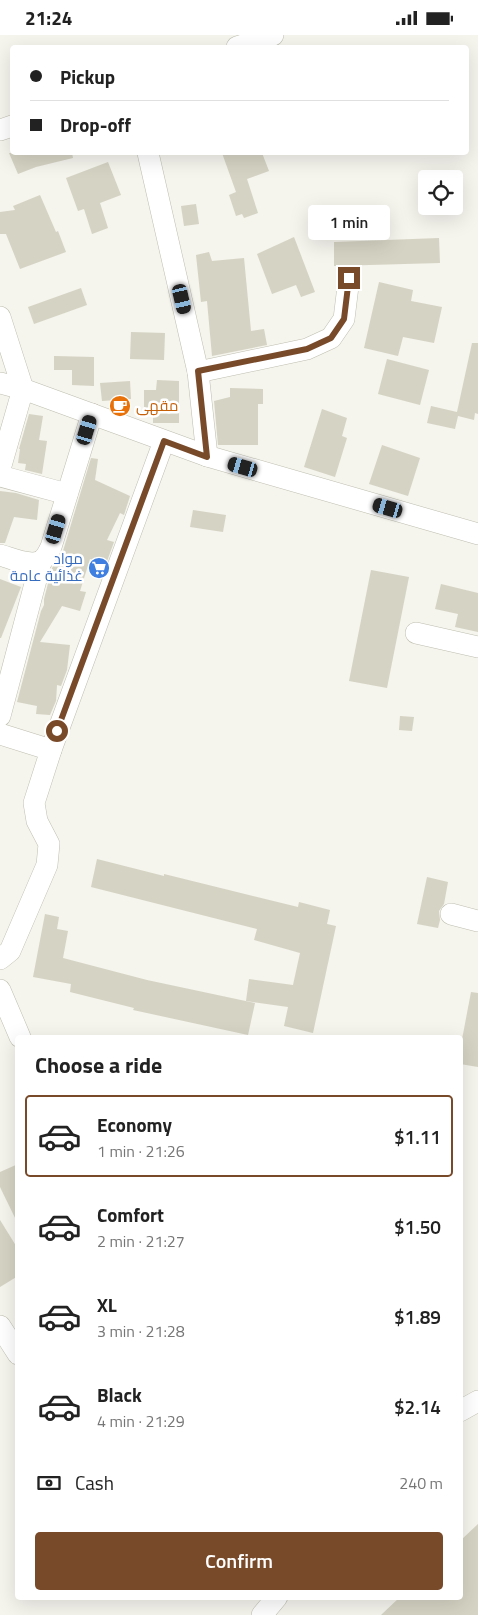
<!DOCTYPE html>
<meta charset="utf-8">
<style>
:root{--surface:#fff;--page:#f2f2f2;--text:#222;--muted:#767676;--line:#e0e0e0;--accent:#794a2a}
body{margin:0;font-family:"Titillium Web",Cairo,sans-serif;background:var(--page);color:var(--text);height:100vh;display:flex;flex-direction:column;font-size:19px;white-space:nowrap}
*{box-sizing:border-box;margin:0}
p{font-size:16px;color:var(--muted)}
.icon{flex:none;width:28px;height:28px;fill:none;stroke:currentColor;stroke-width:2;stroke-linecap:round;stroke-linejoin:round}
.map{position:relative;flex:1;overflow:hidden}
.side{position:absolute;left:15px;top:1000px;width:448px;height:565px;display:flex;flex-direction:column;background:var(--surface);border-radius:5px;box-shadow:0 5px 20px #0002}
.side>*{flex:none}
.top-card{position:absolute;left:10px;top:10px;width:459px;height:110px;border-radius:5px;box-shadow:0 5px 20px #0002;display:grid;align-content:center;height:110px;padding:0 20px;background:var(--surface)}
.tools{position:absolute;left:418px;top:135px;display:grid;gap:10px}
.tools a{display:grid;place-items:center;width:45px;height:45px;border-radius:5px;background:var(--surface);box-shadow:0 5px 20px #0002;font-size:25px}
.end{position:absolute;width:22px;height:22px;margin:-11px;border:6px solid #794a2a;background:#fff;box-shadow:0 0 0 2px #fff}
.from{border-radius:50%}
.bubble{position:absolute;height:35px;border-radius:5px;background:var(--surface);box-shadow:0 5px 20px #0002;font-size:16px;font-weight:600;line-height:35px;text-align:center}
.car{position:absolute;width:15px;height:30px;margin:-15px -8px;border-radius:6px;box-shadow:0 0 4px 1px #0007;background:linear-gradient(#222 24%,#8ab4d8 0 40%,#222 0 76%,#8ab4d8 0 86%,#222 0)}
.top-card b{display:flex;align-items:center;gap:18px;height:48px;font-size:19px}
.top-card b+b{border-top:1px solid var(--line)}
.top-card i{width:12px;height:12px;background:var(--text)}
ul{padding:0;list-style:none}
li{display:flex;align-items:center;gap:15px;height:82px;margin:0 10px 8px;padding:0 10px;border:2px solid transparent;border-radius:5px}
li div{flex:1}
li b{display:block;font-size:19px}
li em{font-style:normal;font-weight:600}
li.on{border-color:var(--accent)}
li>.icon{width:45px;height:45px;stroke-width:1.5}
h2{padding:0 20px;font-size:22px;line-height:60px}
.pay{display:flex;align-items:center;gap:12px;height:55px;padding:0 20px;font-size:19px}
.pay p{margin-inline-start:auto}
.primary-button{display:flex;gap:10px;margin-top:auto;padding:10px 20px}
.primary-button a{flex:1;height:58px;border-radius:5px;background:var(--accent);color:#fff;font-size:20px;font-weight:600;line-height:58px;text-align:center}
.status{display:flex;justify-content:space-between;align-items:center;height:35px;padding:0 25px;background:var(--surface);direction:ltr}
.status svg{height:14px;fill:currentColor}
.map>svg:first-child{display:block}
.building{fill:#d5d3c3}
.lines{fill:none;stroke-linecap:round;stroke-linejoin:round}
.minor-casing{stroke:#bfbeb0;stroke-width:22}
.minor{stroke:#fff;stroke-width:21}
.route{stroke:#794a2a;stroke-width:6}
.labels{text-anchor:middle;stroke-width:5;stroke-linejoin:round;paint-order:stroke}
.food-label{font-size:15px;fill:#c56008;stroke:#fff;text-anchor:start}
.shop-label{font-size:15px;fill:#366cbe;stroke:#fff;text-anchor:end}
</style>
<div class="status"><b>21:24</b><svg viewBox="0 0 49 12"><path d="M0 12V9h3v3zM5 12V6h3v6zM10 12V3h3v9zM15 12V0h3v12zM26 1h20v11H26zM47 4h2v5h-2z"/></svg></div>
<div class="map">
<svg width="478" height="1580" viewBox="0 0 478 1580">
<rect width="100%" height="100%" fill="#f5f4ed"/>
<g class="building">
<polygon points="9,118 72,118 73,123 36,132 18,139"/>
<polygon points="222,118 262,118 269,136 247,144 258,178 244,183 242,179 236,181 229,160 236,157"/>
<polygon points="108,127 121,160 100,168 108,193 92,199 84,174 78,176 66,143"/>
<polygon points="40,160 56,197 58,196 66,217 20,234 6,199 0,199 0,177 15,175 13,171"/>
<polygon points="196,169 199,189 184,191 181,171"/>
<polygon points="294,202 315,257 301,262 296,250 272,259 257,219"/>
<polygon points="439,203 440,228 334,231 334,207"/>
<polygon points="209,217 212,226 244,223 251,296 264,294 267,310 212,321 207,266 201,267 196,220"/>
<polygon points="379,247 413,255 411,266 442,272 434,308 403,302 398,321 364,313"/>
<polygon points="81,253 87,270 34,289 28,272"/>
<polygon points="131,297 165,298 164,325 130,324"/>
<polygon points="472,308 478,308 478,379 475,378 474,385 458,381 455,394 427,388 431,371 457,377"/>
<polygon points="54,321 94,322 94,351 72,350 72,335 54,335"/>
<polygon points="387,324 429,335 420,370 378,359"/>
<polygon points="157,345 179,346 179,388 153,388 153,375 144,375 144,355 156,355"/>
<polygon points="130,346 131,364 102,366 100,348"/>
<polygon points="230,353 263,354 263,369 258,369 258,410 218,410 214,366 230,362"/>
<polygon points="322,374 347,383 342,401 347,403 335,442 304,432"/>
<polygon points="29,379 43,381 39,405 47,406 42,439 25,435 26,429 18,428 20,414 19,414"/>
<polygon points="382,410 420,423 408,461 369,449"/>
<polygon points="91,423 98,424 95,445 130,461 124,480 120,478 107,505 114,507 106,529 90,524 80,556 86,557 80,576 62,571 40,607 70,610 67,635 61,651 57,650 56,666 50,680 36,679 37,671 17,667 41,576 44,570 44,564 52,533 63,516"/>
<polygon points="0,456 16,458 39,465 37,485 14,482 5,508 0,508"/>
<polygon points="193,475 226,480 223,497 190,492"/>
<polygon points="371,535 409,542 387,653 349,646"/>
<polygon points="0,544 21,552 1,603 0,603"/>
<polygon points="441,549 478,558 478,597 455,592 458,579 435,574"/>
<polygon points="400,681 414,682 412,696 399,695"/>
<polygon points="97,824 164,841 164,839 298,872 299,867 330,875 327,889 336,891 313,998 284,991 288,972 246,966 249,944 293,950 300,918 254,905 257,894 91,852"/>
<polygon points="427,842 448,847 444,869 439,876 440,885 438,893 417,889"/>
<polygon points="45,879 59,882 57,894 68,896 63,923 147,945 255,968 248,1000 133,975 134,973 70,957 71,949 33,942"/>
<polygon points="471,957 478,958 478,1032 460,1029 460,1015"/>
<polygon points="18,1129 18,1189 0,1152 0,1137"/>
<polygon points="0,1185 18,1214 18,1241 0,1252"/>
<polygon points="478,1489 478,1580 381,1580 400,1562 460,1562 460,1506"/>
</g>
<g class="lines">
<g class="minor-casing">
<g id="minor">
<polyline points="237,12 273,0"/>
<polyline points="0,95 12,91"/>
<polyline points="148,118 198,337 207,421"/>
<polyline points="0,282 23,354 0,434"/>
<polyline points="198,337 307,314 331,303 344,284 349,243"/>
<polyline points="0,348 23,354 207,421 478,499"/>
<polyline points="0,441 67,459"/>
<path d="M0 520C11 523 30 532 41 526 46 523 49 516 51 512L92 379"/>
<polyline points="416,598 478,612"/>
<polyline points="0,681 41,526"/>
<polyline points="0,699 51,715 164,406"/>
<polyline points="451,879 478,886"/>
<polyline points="0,924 10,916 47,830 49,809 37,786 34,768 51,715"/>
<polyline points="0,955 20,1002"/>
<polyline points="0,1291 18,1319"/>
<polyline points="460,1376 478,1366"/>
<polyline points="262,1580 277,1562"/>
</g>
</g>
<use href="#minor" class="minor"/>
</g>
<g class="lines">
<polyline class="route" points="57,696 164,406 207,422 198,336 307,314 331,303 344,284 349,243"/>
</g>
<defs>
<g id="cafe-disc" transform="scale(1.125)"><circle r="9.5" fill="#e8710a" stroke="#fff"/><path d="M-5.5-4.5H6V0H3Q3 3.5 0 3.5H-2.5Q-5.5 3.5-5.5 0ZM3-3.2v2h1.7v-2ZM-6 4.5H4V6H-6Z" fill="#fff"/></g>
<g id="supermarket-disc" transform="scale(1.125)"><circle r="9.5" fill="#3f7fe0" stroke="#fff"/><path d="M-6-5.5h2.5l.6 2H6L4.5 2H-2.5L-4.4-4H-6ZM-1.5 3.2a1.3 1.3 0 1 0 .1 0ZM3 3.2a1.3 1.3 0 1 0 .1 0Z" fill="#fff"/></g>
</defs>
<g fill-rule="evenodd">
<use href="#cafe-disc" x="120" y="371"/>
<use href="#supermarket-disc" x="99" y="533"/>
</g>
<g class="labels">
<g class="food-label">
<text x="136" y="376">مقهى</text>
</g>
<g class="shop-label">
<text x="83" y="529">مواد<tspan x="83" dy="17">غذائية عامة</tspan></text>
</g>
</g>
</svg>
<div class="tools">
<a><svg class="icon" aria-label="locate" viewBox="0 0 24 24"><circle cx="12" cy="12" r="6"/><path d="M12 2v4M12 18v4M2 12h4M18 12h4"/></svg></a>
</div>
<i class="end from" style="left:57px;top:696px"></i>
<i class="end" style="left:349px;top:243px"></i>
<div class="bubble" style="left:308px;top:170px;width:82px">1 min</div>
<i class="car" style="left:182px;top:264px;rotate:167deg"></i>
<i class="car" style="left:87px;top:395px;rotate:17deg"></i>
<i class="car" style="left:243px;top:432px;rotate:286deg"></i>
<i class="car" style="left:388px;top:473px;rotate:286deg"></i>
<i class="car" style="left:56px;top:494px;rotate:17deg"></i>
<div class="top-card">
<b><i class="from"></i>Pickup</b>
<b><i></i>Drop-off</b>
</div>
<section class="side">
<h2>Choose a ride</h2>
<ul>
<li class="on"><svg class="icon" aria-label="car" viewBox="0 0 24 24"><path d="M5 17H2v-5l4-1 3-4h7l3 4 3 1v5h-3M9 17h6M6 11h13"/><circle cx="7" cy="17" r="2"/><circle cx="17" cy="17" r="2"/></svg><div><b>Economy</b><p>1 min · 21:26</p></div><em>$1.11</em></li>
<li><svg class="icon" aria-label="car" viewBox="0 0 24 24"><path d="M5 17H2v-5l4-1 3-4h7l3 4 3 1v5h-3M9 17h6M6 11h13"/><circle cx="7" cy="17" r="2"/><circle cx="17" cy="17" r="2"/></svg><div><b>Comfort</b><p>2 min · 21:27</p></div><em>$1.50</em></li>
<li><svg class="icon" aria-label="car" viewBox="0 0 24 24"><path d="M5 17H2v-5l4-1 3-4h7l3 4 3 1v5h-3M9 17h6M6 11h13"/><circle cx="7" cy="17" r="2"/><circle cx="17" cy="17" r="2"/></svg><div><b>XL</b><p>3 min · 21:28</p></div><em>$1.89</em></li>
<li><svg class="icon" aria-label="car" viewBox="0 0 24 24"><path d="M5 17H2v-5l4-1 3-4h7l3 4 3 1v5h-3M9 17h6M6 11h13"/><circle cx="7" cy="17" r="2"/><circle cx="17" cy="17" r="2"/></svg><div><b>Black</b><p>4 min · 21:29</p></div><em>$2.14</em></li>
</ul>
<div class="pay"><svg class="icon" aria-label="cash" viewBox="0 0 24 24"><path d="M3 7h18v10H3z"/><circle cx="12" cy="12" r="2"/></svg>Cash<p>240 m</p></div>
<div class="primary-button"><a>Confirm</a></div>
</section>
</div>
